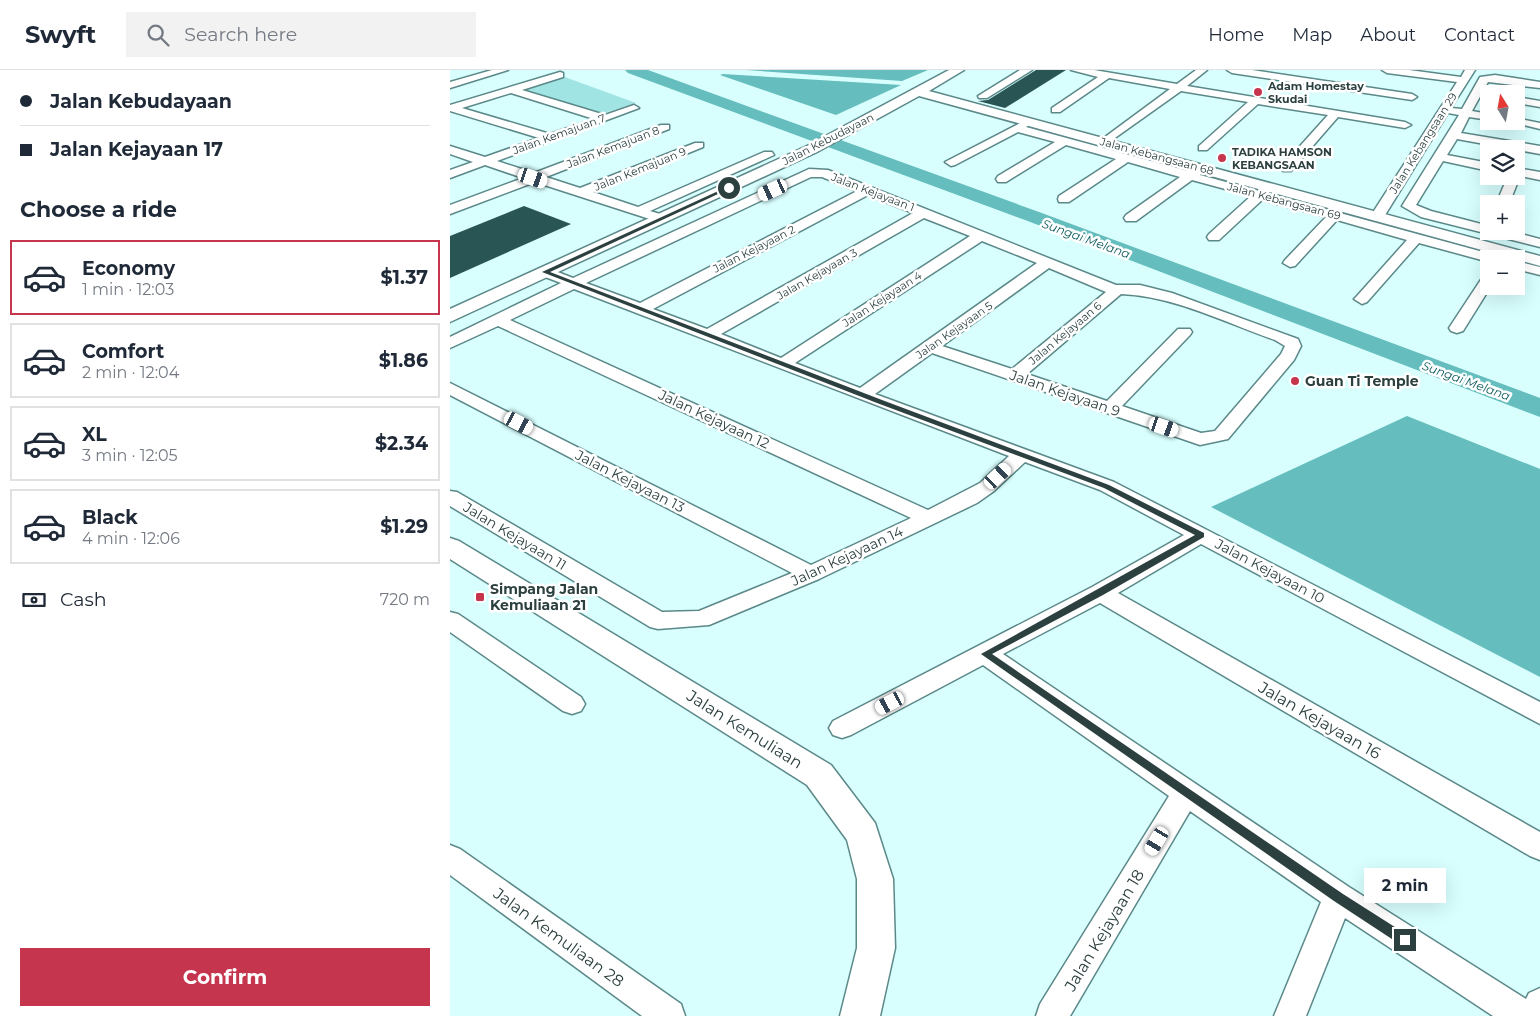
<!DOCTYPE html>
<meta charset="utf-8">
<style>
:root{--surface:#fff;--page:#f2f2f3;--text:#1f2937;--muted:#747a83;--line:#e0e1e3;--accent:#c5354d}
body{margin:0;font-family:Montserrat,sans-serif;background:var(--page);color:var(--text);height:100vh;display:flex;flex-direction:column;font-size:19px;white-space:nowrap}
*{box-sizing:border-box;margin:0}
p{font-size:16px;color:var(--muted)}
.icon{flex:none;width:28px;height:28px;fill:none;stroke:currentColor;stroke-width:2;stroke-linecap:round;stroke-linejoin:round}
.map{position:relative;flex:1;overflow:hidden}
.sheet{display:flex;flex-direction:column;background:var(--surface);width:450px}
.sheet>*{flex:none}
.guide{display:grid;align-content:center;height:110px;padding:0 20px;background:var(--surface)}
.needle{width:32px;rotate:349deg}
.controls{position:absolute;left:1030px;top:15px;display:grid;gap:10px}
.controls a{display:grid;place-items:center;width:45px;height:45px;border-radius:0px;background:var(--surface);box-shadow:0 5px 20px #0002;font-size:25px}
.end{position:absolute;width:22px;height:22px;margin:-11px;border:6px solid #2d4040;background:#fff;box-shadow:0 0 0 2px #fff}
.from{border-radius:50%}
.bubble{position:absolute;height:35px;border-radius:0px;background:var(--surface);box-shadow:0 5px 20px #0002;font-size:16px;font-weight:700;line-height:35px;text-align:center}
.car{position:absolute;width:15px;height:30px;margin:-15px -8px;border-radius:6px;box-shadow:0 0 4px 1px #0007;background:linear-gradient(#fff 24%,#345 0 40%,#fff 0 76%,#345 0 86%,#fff 0)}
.guide b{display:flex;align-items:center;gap:18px;height:48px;font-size:19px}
.guide b+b{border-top:1px solid var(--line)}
.guide i{width:12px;height:12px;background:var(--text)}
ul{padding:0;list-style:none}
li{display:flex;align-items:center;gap:15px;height:75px;margin:0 10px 8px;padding:0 10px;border:2px solid var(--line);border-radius:0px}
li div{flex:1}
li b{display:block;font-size:19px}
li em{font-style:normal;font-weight:700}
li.current{border-color:var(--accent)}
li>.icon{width:45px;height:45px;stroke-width:1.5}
h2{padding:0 20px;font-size:22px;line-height:60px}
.pay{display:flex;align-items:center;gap:12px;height:55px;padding:0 20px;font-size:19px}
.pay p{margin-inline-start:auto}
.button{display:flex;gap:10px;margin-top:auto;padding:10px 20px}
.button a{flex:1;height:58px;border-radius:0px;background:var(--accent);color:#fff;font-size:20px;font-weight:700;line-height:58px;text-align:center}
header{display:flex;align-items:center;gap:30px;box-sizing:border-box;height:70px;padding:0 25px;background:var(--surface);border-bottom:1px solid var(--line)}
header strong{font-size:24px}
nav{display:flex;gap:28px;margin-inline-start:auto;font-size:18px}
.search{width:350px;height:45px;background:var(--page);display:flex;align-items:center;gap:12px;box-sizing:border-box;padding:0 18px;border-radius:0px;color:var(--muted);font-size:19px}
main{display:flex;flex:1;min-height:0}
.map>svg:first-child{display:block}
.green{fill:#a1e4e4}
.water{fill:#65bdbd}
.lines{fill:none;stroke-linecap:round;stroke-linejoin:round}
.river{fill:#65bdbd;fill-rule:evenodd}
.building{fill:#295555}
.minor-casing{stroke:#5b8888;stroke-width:3}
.tertiary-casing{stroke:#5b8888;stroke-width:3}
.minor{fill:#fff;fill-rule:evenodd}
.tertiary{fill:#fff;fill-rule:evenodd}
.route{fill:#2d4040}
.poi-dot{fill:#c5354d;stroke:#fff;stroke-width:2}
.labels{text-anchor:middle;stroke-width:5;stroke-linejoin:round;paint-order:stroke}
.far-poi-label{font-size:11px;font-weight:bold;fill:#2d4040;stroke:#fff;text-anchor:start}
.far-street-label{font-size:11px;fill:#2d4040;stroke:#fff}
.far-water-label{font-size:12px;font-style:italic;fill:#0e5b5c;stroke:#fff}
.poi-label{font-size:14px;font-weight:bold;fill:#2d4040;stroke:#fff;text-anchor:start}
.street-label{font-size:14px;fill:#2d4040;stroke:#fff}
.near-street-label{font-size:16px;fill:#2d4040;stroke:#fff}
</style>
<header>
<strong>Swyft</strong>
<div class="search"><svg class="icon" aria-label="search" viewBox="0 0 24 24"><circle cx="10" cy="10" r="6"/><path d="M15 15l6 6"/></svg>Search here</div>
<nav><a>Home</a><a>Map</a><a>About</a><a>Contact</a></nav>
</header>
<main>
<section class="sheet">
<div class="guide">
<b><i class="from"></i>Jalan Kebudayaan</b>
<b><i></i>Jalan Kejayaan 17</b>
</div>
<h2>Choose a ride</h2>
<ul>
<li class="current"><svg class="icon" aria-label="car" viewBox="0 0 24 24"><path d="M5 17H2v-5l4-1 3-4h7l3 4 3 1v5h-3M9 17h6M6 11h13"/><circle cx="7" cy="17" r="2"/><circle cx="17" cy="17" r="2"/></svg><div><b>Economy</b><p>1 min · 12:03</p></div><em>$1.37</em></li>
<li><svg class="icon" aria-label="car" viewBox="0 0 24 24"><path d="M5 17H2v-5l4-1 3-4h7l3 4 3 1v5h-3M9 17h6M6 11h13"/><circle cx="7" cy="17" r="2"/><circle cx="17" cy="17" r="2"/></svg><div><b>Comfort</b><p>2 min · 12:04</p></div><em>$1.86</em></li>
<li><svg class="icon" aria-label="car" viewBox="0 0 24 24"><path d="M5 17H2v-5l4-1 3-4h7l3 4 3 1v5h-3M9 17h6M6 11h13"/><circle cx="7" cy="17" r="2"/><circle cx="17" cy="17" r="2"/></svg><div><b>XL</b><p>3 min · 12:05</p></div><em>$2.34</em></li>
<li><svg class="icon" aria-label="car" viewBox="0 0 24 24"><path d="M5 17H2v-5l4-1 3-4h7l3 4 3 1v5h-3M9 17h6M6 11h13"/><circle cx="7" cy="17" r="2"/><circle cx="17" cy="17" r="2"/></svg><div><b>Black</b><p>4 min · 12:06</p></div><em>$1.29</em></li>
</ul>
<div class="pay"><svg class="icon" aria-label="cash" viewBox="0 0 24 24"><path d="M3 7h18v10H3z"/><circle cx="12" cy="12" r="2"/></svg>Cash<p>720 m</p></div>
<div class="button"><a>Confirm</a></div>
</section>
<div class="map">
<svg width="1090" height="946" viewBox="0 0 1090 946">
<rect width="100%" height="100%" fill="#d8fefe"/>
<polygon class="green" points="112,6 186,33 151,44 71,20"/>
<g class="water">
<polygon points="296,0 478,0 452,11"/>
<polygon points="273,4 451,15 386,45 270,5"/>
<polygon points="957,346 1090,399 1090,607 761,437"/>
</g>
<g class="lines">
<polygon class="river" points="175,0 198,0 589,142 1090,328 1090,347 575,150 178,3"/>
</g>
<g class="building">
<polygon points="586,0 616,0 555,38 528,31 538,30"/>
<polygon points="74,136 121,154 0,208 0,166"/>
</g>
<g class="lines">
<g class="minor-casing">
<g id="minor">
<polygon points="42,0 58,0 0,18 0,12"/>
<polygon points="570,0 582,0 537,28 529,28 528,26"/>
<polygon points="621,0 644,0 727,14 746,0 757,0 737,16 955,52 961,55 955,58 888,47 841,101 833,101 831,98 833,95 878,45 808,34 757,80 749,80 749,76 798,32 731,21 655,75 651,74 651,70 720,19 659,8 610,42 602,42 602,38 648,7"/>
<polygon points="777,0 802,0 962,24 967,27 962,30 782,3"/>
<polygon points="932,0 959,0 1011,7 1015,0 1025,0 1001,38 1012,39 1030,7 1045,5 1090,12 1090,18 1038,12 1022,41 1039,44 1039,50 1019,47 1011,63 1090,76 1090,84 1007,69 997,85 1039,93 1039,101 993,91 966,135 981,141 1039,156 1039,161 1060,161 1090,169 1090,177 971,147 952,136 1009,45 998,43 932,150 922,150 920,147 1007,12 937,3"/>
<path d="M110 2 113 3V7L72 20 155 45 184 35 189 38 47 91 84 103 211 55H219V59L96 107 130 118 245 73H253V77L143 122 188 137 314 82H322L324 85 200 141 217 146 219 149 212 153 85 112 0 144V135L73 108 35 95 0 108V100L23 92 0 84V76L35 87 89 68 0 41V35ZM61 23 144 49 100 64 12 38Z"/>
<polygon points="1066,27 1090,31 1090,37 1066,33"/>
<polygon points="1066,48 1090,53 1090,59 1057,51 1066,51"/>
<polygon points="578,49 584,52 576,57 738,101 744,97 752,97 754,100 750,105 1048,186 1050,189 1039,189 1039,192 969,173 917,232 912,234 904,229 907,226 957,170 887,150 845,196 840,197 833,193 835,190 876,147 812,130 769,170 759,170 757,167 759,164 801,126 742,110 686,151 676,151 674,148 676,145 730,107 678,92 619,132 609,132 608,129 609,126 666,89 616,75 556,112 548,112 546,109 548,106 605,72 568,62 505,95 501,96 495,92"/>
<polygon points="1066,98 1090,102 1090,110 1070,106 1059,134 1046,134 1058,106 1066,106"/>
<path d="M359 99 378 100 666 215H690L722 223 848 269 851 276 844 290 778 369 750 375 482 283 425 324 664 412 1090 632V654L751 474 668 523 1090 762V790L1080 786 650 533 553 584 899 817 1076 929 1079 923 1090 918V946H1043L895 848 856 946H824L871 832 740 741 620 946H586L590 934 719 726 533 595 401 665 392 668 383 665 379 658 383 651 642 517 734 465 650 420 575 392 544 421 527 433 369 509 259 555 208 559 200 557 0 436V421L7 422 212 542 249 541 342 503 0 325V313L361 495 461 448 48 256 0 278V267L111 213 90 205 88 202 90 199H100L123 208ZM361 107H372L407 121 190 233 136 213ZM418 125 463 143 257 259 203 239ZM474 148 520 166 331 288 271 264ZM532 171 587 193 410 318 345 293ZM599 198 656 222 562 299 492 276ZM124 219 559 386 530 413 478 440 60 250ZM671 224C724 226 776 253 825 270L835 276 831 284 765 361 751 363 672 336 740 265 742 262 740 259H728L657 331 577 304Z"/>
<polygon points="1066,191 1090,197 1090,205 1066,199"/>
<polygon points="1039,204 1039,216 1041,216 1013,261 1007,263 1001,261 999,258 1034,205"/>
<polygon points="0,542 8,544 131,627 135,634 131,641 122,644 113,641 0,562"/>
<polygon points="0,775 10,779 231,934 235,946 192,946 0,805"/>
</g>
</g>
<g class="tertiary-casing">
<g id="tertiary">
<polygon points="499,0 514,0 479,21 1090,186 1090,196 469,26 367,82 0,252 0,239 357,76"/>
<polygon points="0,468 9,471 381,695 425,753 443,809 445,878 430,946 390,946 407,878 407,809 397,770 357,715 0,489"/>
</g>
</g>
<use href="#minor" class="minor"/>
<use href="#tertiary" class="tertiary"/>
</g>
<polygon class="route" points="277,117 281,118 100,202 432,330 659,415 754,463 754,467 653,525 542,584 893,824 959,866 959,875 951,875 884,831 531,584 745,465 654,418 427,333 92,202"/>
<g class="poi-dot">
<circle cx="808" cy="22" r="5"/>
<circle cx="772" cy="88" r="5"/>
<circle cx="845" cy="311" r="5"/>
<rect x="25" y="522" width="10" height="10" rx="2.5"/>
</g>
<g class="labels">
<g class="far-poi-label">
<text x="818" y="20">Adam Homestay<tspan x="818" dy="13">Skudai</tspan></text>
<text x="782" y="86">TADIKA HAMSON<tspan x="782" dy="13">KEBANGSAAN</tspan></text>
</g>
<g class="far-street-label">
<text transform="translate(109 64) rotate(-20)" y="4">Jalan Kemajuan 7</text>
<text transform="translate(378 69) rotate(-27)" y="4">Jalan Kebudayaan</text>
<text transform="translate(973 73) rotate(-58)" y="4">Jalan Kebangsaan 29</text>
<text transform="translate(163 77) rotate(-21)" y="4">Jalan Kemajuan 8</text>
<text transform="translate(707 86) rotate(15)" y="4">Jalan Kebangsaan 68</text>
<text transform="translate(190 99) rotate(-22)" y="4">Jalan Kemajuan 9</text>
<text transform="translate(423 122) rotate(21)" y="4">Jalan Kejayaan 1</text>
<text transform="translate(834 131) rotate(15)" y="4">Jalan Kebangsaan 69</text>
<text transform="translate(304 179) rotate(-27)" y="4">Jalan Kejayaan 2</text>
<text transform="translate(367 204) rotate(-30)" y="4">Jalan Kejayaan 3</text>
<text transform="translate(432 229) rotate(-33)" y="4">Jalan Kejayaan 4</text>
<text transform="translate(504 260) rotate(-35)" y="4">Jalan Kejayaan 5</text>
<text transform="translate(615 263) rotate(-40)" y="4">Jalan Kejayaan 6</text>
</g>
<g class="far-water-label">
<text transform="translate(636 169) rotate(20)" y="4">Sungai Melana</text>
<text transform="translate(1016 311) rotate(20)" y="4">Sungai Melana</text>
</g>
<g class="poi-label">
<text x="855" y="316">Guan Ti Temple</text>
<text x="40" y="524">Simpang Jalan<tspan x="40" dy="16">Kemuliaan 21</tspan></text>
</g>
<g class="street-label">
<text transform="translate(615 323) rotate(19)" y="5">Jalan Kejayaan 9</text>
<text transform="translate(264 349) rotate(25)" y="5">Jalan Kejayaan 12</text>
<text transform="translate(180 411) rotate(27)" y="5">Jalan Kejayaan 13</text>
<text transform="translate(65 466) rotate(31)" y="5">Jalan Kejayaan 11</text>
<text transform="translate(397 486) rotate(-25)" y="5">Jalan Kejayaan 14</text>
<text transform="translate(820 501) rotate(28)" y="5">Jalan Kejayaan 10</text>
</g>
<g class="near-street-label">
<text transform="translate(870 650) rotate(30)" y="6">Jalan Kejayaan 16</text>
<text transform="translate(295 659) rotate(32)" y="6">Jalan Kemuliaan</text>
<text transform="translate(654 860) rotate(-59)" y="6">Jalan Kejayaan 18</text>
<text transform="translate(109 867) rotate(36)" y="6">Jalan Kemuliaan 28</text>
</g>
</g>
</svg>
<div class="controls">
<a><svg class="needle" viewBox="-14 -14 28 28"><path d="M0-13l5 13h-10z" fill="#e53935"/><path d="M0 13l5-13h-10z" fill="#747a83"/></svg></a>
<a><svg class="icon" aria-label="layers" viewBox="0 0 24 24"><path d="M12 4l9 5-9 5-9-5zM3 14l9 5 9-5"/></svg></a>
<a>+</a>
<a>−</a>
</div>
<i class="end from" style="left:279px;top:118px"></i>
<i class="end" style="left:955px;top:870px"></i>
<div class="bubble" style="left:914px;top:798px;width:82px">2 min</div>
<i class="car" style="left:83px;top:108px;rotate:109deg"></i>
<i class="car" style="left:323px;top:120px;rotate:245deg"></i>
<i class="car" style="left:69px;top:353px;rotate:117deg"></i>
<i class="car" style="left:714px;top:357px;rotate:109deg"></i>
<i class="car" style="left:548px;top:406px;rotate:47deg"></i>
<i class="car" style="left:440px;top:633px;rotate:242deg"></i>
<i class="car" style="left:707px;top:771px;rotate:211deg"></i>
</div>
</main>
